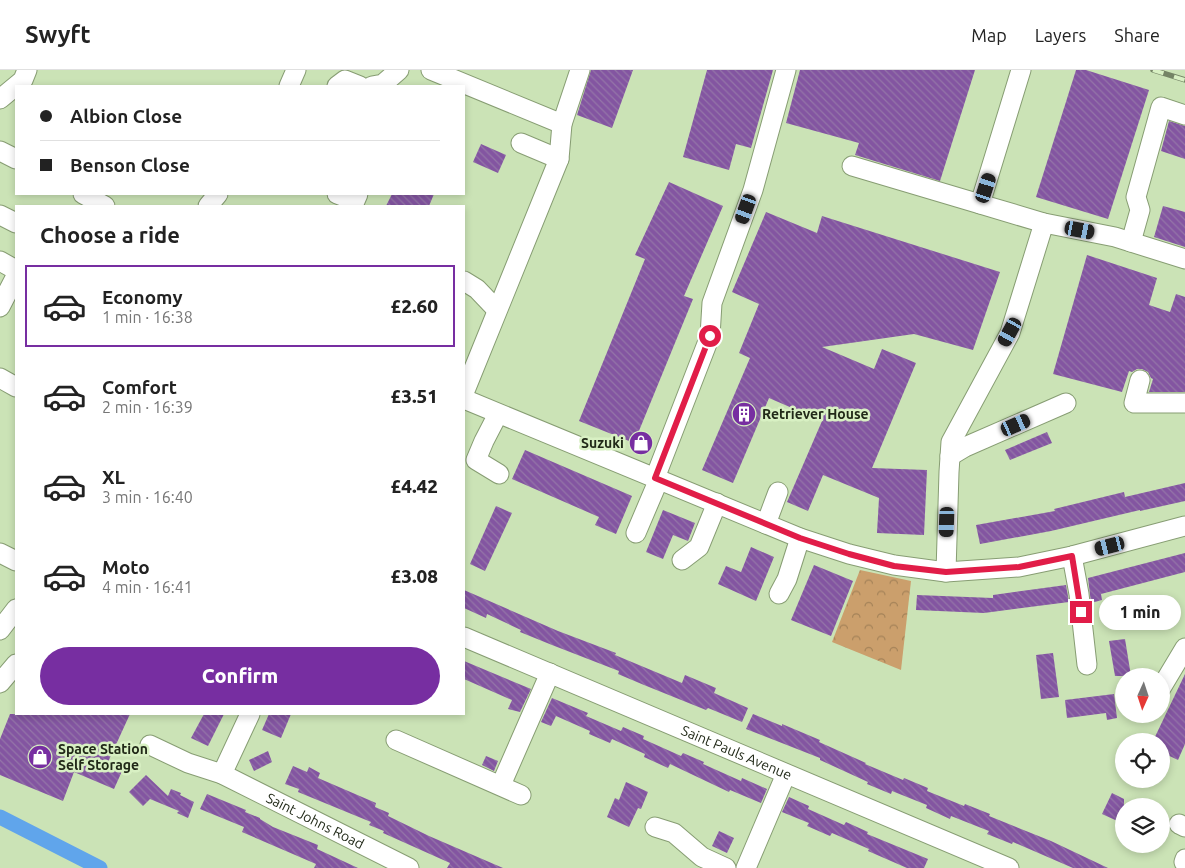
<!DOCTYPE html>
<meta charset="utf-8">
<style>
:root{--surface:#fff;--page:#f6f6f6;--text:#222;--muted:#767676;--line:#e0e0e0;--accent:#772ea1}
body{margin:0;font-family:Ubuntu,sans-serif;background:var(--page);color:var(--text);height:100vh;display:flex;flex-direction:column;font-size:19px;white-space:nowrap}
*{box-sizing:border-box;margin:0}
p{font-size:16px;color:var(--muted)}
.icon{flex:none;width:28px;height:28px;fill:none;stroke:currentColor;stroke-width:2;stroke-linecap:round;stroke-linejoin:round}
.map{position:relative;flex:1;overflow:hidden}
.sheet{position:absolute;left:15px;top:135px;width:450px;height:510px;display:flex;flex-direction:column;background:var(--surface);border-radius:0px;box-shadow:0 2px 8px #0003}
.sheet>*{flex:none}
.top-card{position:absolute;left:15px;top:15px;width:450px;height:110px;border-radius:0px;box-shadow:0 2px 8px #0003;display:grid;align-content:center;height:110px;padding:0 25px;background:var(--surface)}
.needle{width:32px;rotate:183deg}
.tools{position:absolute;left:1115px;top:598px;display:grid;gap:10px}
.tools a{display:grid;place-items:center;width:55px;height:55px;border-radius:50%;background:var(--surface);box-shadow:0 2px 8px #0003;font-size:25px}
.end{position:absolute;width:22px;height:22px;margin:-11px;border:6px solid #e11d48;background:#fff;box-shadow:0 0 0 2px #fff}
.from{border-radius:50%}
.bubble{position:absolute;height:35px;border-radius:18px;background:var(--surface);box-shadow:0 2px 8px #0003;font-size:16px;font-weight:800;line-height:35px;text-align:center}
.car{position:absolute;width:15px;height:30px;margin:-15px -8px;border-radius:6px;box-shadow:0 0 4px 1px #0007;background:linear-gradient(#222 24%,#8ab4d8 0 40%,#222 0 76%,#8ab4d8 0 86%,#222 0)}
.top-card b{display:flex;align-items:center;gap:18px;height:48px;font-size:19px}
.top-card b+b{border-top:1px solid var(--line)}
.top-card i{width:12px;height:12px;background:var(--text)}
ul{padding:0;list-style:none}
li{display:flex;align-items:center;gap:15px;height:82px;margin:0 10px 8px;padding:0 15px;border:2px solid transparent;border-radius:0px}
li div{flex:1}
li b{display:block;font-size:19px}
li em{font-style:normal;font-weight:800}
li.current{border-color:var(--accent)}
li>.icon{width:45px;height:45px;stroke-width:1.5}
h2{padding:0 25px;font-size:22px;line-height:60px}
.action{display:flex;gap:10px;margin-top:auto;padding:10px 25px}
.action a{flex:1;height:58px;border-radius:30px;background:var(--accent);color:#fff;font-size:20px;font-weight:800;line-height:58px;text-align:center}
header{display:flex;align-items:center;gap:30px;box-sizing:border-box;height:70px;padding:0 25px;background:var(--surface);border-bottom:1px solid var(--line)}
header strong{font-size:24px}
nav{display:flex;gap:28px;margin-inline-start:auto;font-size:18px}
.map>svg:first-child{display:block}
.park{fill:url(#park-crowns)}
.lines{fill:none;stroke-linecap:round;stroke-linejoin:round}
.canal{stroke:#60a5eb;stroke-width:15}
.building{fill:url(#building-back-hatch)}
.minor-casing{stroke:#879d73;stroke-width:21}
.minor{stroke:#fff;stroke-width:19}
.rail-casing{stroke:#748465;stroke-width:5.5}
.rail{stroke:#d8f0c3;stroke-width:4;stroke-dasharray:11;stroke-linecap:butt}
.route{stroke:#e11d48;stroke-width:6}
.labels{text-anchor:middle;stroke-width:5;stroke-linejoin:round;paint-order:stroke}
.poi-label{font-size:14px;font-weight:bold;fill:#212918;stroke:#d8f0c3;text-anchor:start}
.street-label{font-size:14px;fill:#212918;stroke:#d8f0c3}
</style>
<header>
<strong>Swyft</strong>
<nav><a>Map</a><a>Layers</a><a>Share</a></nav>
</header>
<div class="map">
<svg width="1185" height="798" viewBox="0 0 1185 798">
<defs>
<pattern id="park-crowns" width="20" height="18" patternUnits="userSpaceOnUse" patternTransform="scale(1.25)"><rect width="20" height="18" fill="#cb9f6c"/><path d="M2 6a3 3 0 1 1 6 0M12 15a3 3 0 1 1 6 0" fill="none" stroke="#a48258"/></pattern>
<pattern id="building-back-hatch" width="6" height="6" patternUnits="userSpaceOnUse" patternTransform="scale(1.25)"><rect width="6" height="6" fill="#8355a1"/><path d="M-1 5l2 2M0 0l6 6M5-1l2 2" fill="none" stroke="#9475a8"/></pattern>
</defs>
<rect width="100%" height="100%" fill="#cbe3b6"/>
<polygon class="park" points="860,500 911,511 901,600 832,572"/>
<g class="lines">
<polyline class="canal" points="0,747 100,798"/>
</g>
<g class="building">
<polygon points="591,0 633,0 612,58 577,45"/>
<polygon points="707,0 773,0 751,78 736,74 729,100 683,87"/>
<polygon points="800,0 975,0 940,111 855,85 859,73 786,53"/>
<polygon points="1076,0 1086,0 1149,20 1108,149 1036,127"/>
<polygon points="1169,51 1185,56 1185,89 1161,81"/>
<polygon points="481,74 506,85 498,103 473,92"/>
<polygon points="669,112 723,136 684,226 693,229 634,373 579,351 645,189 635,185"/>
<polygon points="392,124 434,124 429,136 386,136"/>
<polygon points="1163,136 1185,142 1185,177 1154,167"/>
<polygon points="766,142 817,163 822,146 1000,202 973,280 914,264 822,277 874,299 882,279 916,293 872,398 927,400 924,465 877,463 879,428 823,405 808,441 787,432 822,351 769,328 733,413 702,400 750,288 739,283 759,234 732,222"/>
<polygon points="1087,185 1157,208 1149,235 1170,242 1176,224 1185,227 1185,322 1149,322 1153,309 1151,308 1148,302 1142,299 1137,299 1132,302 1129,301 1122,322 1053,304"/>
<polygon points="1047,362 1052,373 1010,390 1005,380"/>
<polygon points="525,380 632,426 616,464 595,455 599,447 512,409"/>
<polygon points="1185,413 1185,431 1140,441 1140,440 1051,461 980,474 976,455 1055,441 1054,439 1124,422 1125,427"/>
<polygon points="496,436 512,443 485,501 470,494"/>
<polygon points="663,440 695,453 688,471 673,465 663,489 646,482"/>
<polygon points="751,477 774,487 756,531 718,514 726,496 741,502"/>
<polygon points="1185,483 1185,502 1101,524 1102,530 1091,533 1088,508"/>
<polygon points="814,495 853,511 831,566 791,550"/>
<polygon points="1066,515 1069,532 984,543 916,540 917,525 993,528 993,525"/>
<polygon points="464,520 558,561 616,583 615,585 682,613 685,605 716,618 714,623 748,638 742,652 708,638 706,640 644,615 618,604 619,601 552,575 520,562 521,560 487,544 486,548 464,538"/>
<polygon points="1125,569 1131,606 1115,606 1109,571"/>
<polygon points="1053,583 1059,627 1041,629 1036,585"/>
<polygon points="464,591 531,619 520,642 508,639 512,630 464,609"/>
<polygon points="1185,604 1185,674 1178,690 1161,682 1161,671 1153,671"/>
<polygon points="1114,624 1117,648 1107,650 1106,643 1067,648 1065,630"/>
<polygon points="552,628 588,643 586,646 621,661 623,657 644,666 643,669 681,686 683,683 704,692 703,694 741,711 742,708 767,719 761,733 730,720 729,722 670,694 668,698 644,687 645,684 612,669 610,673 589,664 590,661 556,646 551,656 541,652"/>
<polygon points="10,644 130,644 108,692 123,699 114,719 74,702 63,731 0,705 0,669"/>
<polygon points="204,644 224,644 208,676 191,668"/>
<polygon points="269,644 291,644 281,668 262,660"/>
<polygon points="753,644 782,656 782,654 820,670 819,672 866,693 865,694 903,710 904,708 928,718 927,721 964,736 965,734 990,744 989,746 1051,771 1108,798 1073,798 1013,772 1012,774 987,764 989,761 951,746 950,749 926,738 927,735 892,721 891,724 867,714 868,712 820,690 820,688 746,659"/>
<polygon points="268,681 272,692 254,701 249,690"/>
<polygon points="486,686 498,691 494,701 482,695"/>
<polygon points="293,696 307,702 309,697 320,703 318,708 376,733 375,737 389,743 388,746 429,766 503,798 447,798 450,793 383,763 384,761 369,755 371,752 298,722 299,719 285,714"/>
<polygon points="146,705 168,726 171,719 181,723 180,725 194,732 188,748 177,743 179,741 150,729 143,736 129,722"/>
<polygon points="626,712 648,722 641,739 638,738 629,757 607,747 615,728 619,730"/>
<polygon points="1112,723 1124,729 1124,754 1102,744"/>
<polygon points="207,724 246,740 245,742 260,748 260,749 273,757 318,775 317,779 358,798 314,798 316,794 242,762 244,757 200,739"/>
<polygon points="789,727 809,736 808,739 844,755 846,752 868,762 867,764 928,789 924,798 907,798 868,781 869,779 832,763 830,766 807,756 809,753 782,742"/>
<polygon points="719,761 734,768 727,783 712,776"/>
</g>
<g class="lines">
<g class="minor-casing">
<g id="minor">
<polyline points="431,0 562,54"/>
<polyline points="1021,0 980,134 1044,153 1115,167 1185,189"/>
<polyline points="289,16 296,0"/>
<polyline points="337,16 345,10 360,16"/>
<polyline points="372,16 383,14 399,0"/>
<polyline points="0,29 23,10 27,0"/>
<polyline points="521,73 559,89"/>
<polyline points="0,81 16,89"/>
<polyline points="852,96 980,134"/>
<polyline points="83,124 105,136"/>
<polyline points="337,124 355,131 358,124"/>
<polyline points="208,136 218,124"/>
<polyline points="0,145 16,153"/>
<polyline points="1131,172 1140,140 1136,127 1161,37 1185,45"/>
<polyline points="0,191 16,200"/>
<polyline points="464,211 477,219 497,240"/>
<polyline points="0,237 16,206"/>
<polyline points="0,308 16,317"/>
<polyline points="1140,310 1134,333 1185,333"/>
<polyline points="464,323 559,89 562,54 580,0"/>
<polyline points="464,329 800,468 849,484 894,495 946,502 1019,497 1072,486 1185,456"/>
<polyline points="498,344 484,371 476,390 499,404"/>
<polyline points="950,386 965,377 1066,333"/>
<polyline points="655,408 710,266 712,233 753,120 786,0"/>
<polyline points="766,454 778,422"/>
<polyline points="636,463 659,409"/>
<polyline points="0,483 16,491"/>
<polyline points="1072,486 1079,524 1087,595"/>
<polyline points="682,490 699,477 717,433"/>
<polyline points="946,502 949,402 951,372 1010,263 1044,153"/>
<polyline points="779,524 787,509 800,468"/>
<polyline points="0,560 16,539"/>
<path id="s1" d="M464 567 1009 798"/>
<polyline points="0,613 16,594"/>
<polyline points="1161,618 1185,578"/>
<polyline points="396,670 521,725"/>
<path id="s2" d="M150 675 188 693 222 704 409 798"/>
<polyline points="222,704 250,644"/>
<polyline points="501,715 550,603"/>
<polyline points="1179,754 1185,757"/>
<polyline points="655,757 674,763 702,787 726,798"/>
<polyline points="1184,792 1185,789"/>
<polyline points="746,798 786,704"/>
</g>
</g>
<use href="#minor" class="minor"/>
<g class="rail-casing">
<polyline id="rail" points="1153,0 1185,10"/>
</g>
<use href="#rail" class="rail"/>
</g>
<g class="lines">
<polyline class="route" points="710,266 655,408 800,468 849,484 894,496 946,502 1019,497 1072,486 1081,542"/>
</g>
<defs>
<g id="building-disc" transform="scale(1.25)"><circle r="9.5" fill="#772ea1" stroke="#d8f0c3"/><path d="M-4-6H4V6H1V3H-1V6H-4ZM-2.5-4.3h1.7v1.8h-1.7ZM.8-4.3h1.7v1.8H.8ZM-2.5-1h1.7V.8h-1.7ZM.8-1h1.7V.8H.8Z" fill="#fff"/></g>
<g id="shop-disc" transform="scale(1.25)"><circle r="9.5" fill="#772ea1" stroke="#d8f0c3"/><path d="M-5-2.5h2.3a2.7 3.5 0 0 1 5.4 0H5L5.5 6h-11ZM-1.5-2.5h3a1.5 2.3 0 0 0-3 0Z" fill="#fff"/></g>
</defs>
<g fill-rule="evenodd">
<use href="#building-disc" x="744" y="344"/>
<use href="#shop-disc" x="641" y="373"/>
<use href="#shop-disc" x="40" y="687"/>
</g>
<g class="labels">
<g class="poi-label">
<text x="762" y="349">Retriever House</text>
<text x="624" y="378" text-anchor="end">Suzuki</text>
<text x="58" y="684">Space Station<tspan x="58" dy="16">Self Storage</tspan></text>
</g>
<g class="street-label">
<text dy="5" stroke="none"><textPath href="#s1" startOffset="296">Saint Pauls Avenue</textPath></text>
<text dy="5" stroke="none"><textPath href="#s2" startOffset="182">Saint Johns Road</textPath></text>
</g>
</g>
</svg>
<div class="tools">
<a><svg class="needle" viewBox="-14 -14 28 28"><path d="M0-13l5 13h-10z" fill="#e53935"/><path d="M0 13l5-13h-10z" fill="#767676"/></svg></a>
<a><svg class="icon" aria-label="locate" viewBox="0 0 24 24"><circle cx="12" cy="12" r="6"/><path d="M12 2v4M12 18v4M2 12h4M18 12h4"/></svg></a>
<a><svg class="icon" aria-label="layers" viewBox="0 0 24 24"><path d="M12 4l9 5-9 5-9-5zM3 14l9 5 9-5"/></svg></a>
</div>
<i class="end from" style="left:710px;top:266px"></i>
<i class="end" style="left:1081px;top:542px"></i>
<div class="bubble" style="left:1099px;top:525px;width:82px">1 min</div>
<i class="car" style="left:986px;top:118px;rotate:18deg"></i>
<i class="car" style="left:746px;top:139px;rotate:200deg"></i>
<i class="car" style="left:1080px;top:160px;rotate:101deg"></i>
<i class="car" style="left:1010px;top:262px;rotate:209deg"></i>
<i class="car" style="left:1016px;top:355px;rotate:66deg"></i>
<i class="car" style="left:947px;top:452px;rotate:182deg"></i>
<i class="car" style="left:1110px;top:476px;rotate:256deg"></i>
<div class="top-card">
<b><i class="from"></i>Albion Close</b>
<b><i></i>Benson Close</b>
</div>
<section class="sheet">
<h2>Choose a ride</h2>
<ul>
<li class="current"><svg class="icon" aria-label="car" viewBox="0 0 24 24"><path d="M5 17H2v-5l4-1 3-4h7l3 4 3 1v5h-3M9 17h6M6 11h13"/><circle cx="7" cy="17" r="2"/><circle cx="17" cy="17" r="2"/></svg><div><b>Economy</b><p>1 min · 16:38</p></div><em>£2.60</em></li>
<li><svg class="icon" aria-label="car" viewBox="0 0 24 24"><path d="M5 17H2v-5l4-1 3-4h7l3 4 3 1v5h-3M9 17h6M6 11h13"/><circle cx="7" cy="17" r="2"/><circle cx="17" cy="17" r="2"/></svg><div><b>Comfort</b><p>2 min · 16:39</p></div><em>£3.51</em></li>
<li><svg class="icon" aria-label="car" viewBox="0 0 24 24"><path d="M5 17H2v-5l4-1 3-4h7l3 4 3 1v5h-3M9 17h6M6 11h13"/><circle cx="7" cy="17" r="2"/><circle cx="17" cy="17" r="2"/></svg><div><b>XL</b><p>3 min · 16:40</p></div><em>£4.42</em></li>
<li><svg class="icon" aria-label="car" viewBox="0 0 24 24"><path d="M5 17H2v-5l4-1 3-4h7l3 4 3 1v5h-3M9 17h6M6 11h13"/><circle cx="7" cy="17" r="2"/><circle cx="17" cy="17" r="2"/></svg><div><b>Moto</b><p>4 min · 16:41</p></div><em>£3.08</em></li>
</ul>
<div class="action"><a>Confirm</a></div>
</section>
</div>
